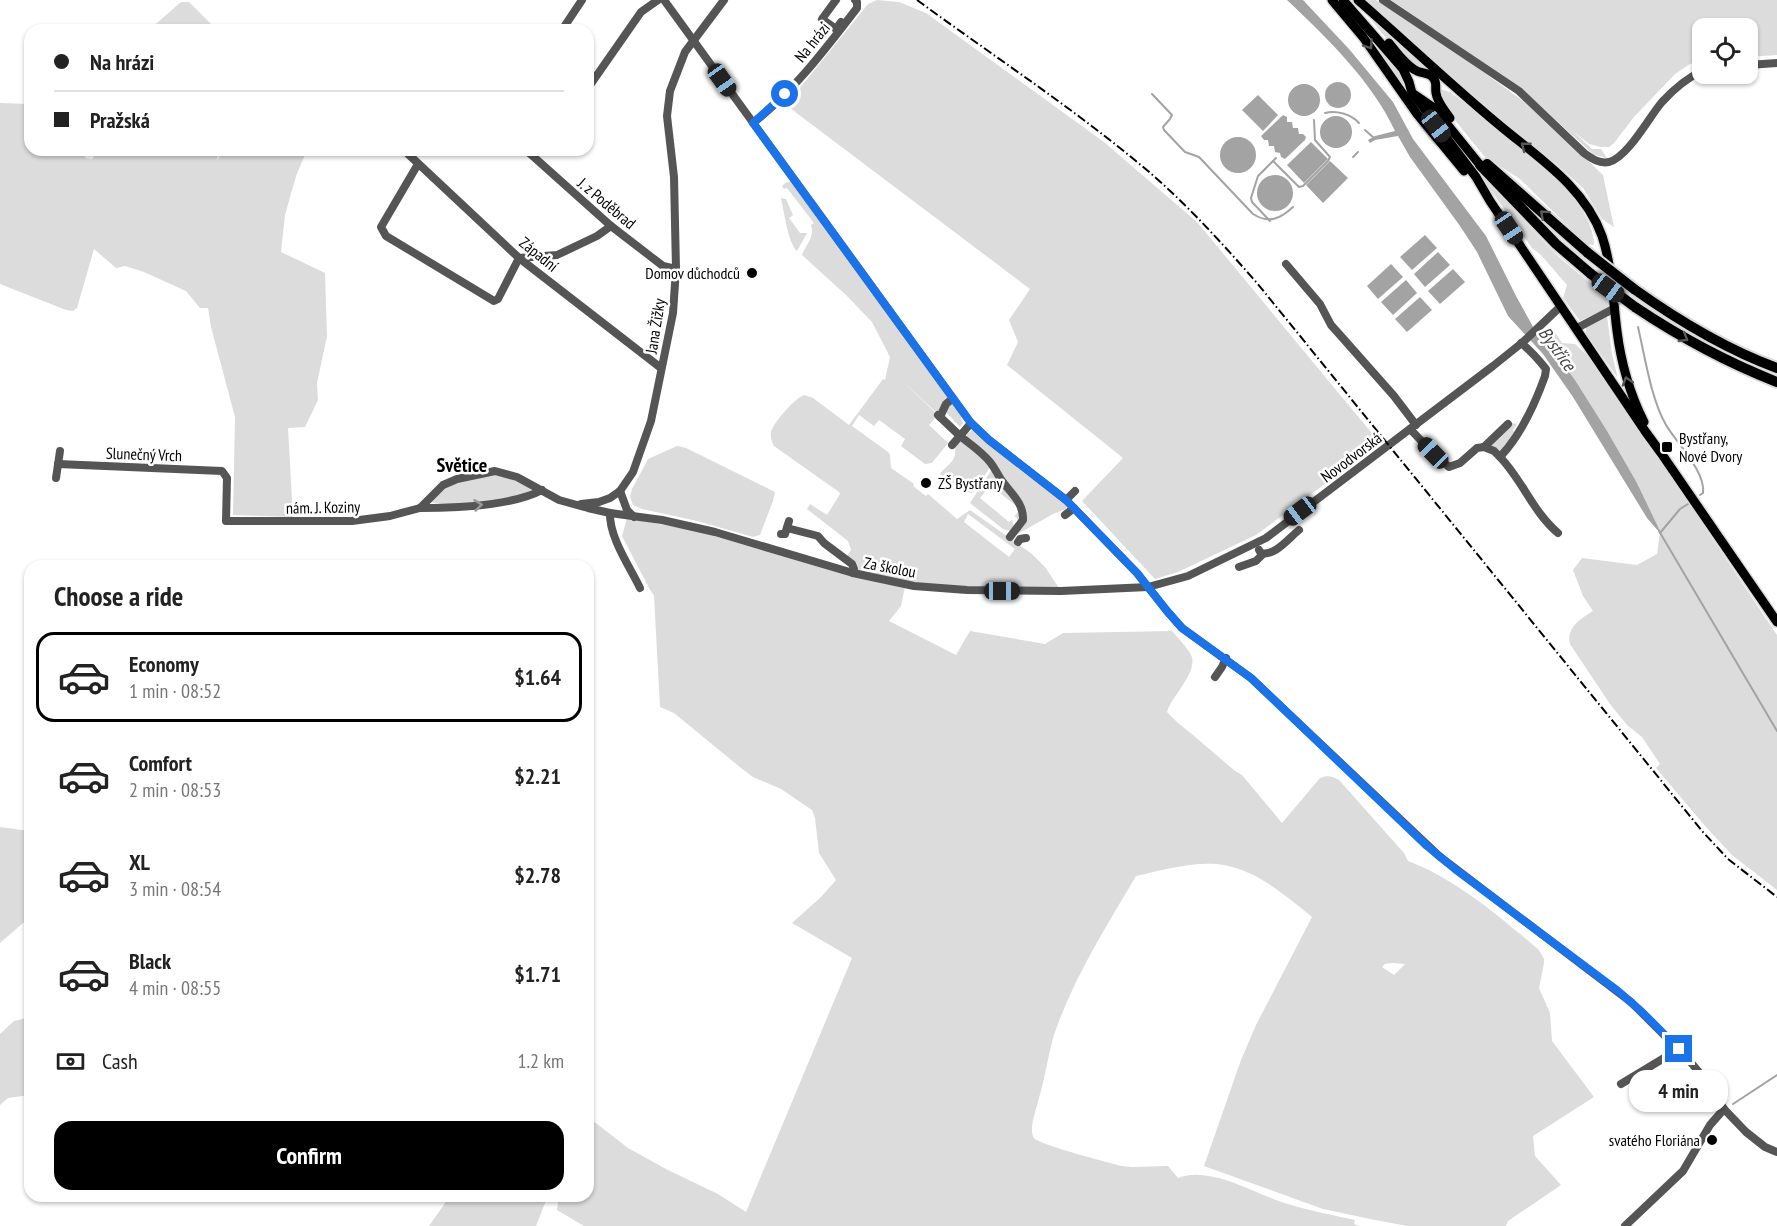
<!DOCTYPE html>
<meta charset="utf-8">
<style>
:root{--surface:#fff;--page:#f6f6f6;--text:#222;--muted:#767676;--line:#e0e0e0;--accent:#000}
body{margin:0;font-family:"PT Sans Narrow",sans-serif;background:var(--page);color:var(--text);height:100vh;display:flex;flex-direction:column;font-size:22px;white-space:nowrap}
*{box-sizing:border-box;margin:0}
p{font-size:20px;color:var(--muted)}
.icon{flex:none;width:33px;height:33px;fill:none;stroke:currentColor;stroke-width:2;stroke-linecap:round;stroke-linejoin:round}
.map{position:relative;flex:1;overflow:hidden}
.drawer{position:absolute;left:24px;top:560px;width:570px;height:642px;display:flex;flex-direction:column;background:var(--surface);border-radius:18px;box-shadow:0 2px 4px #0004}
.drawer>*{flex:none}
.top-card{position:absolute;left:24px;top:24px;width:570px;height:132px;border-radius:18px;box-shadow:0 2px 4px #0004;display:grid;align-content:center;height:132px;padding:0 30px;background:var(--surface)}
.fabs{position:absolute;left:1692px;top:18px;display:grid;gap:12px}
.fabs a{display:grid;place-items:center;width:66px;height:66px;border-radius:12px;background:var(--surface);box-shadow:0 2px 4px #0004;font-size:30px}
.end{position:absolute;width:27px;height:27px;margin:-14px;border:8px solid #1a73e8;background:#fff;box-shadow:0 0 0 3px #fff}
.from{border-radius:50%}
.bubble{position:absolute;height:42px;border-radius:18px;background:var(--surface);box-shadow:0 2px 4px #0004;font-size:20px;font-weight:700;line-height:42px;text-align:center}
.car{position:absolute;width:18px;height:36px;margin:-18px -9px;border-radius:8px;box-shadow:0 0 4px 2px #0007;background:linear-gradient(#222 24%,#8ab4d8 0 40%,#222 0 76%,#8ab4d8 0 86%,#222 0)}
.top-card b{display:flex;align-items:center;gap:21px;height:57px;font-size:22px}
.top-card b+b{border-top:2px solid var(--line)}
.top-card i{width:15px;height:15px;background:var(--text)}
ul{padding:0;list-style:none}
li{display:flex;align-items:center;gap:18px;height:90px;margin:0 12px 9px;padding:0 18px;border:3px solid transparent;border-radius:18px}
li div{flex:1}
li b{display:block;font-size:22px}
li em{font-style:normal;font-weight:700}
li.on{border-color:var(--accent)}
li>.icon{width:54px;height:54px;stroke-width:1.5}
h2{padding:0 30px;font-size:27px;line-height:72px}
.pay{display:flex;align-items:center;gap:15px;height:66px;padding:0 30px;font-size:22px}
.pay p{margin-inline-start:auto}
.primary-button{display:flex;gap:12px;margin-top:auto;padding:12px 30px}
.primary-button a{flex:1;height:69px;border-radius:18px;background:var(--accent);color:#fff;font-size:24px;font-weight:700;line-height:69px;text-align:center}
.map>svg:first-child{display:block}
.green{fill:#dcdcdc;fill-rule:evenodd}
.water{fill:#a3a3a3}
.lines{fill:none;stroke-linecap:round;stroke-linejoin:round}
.stream{stroke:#a3a3a3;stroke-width:2}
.major-casing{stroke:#dbdbdb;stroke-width:12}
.highway-casing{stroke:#dbdbdb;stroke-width:14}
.minor{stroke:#555;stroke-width:8}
.major{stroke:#000;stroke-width:9}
.highway{stroke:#000;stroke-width:10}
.rail{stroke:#000;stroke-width:2;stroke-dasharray:9 3 1.5 3;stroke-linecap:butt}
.highway-bridge-casing{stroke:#dbdbdb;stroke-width:14;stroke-linecap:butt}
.highway-bridge{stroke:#000;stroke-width:10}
.oneway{stroke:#595959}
.oneway2{stroke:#999}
.route{stroke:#1a73e8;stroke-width:8}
.poi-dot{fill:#000;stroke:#fff;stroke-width:2}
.labels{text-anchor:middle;stroke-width:5;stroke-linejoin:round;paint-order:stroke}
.street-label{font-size:16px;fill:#000;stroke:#fff}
.poi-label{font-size:16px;fill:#000;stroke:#fff;text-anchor:end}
.water-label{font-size:18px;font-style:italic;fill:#444;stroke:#fff}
.quarter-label{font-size:20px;font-weight:bold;fill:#000;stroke:#fff}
</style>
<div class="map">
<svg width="1777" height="1226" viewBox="0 0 1777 1226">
<rect width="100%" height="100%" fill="#fff"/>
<g class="green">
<polygon points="877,0 899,2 926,13 1104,142 1197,222 1380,443 1256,535 1178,572 1155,579 1082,501 1123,458 1007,365 1018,342 1009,320 1030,289 786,105 868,4"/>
<polygon points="1365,0 1376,0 1407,19 1454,51 1533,108 1603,175 1614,227 1602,219 1583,188 1555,163 1469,95"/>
<polygon points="1391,0 1777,0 1777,55 1748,57 1748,28 1702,28 1702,60 1690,64 1675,74 1634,117 1614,143 1609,147 1601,147 1589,144 1573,131 1592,149 1601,149 1607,158 1594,155 1523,90"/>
<polygon points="181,2 189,2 217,30 149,30"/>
<path d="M1370 12 1431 69C1404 67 1384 34 1367 15Z"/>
<path d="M1362 27C1375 42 1404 65 1403 85Z"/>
<path d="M1440 89 1450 92C1489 122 1595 192 1594 245L1587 244 1576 234 1520 179 1484 156 1450 114 1439 94Z"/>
<polygon points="0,103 30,104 30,150 82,150 82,153 86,158 92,159 95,155 96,150 218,150 217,160 225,150 307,150 296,176 285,215 281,252 325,273 327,336 317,383 318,400 305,427 288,428 293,517 233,515 235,417 211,327 208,308 200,308 186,291 144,272 125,266 116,268 94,249 77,308 73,311 66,310 0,284"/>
<path d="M1432 110C1473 161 1513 212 1560 258 1575 271 1592 284 1607 296L1608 308 1580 321 1563 298 1567 285 1541 255 1532 248 1461 149 1439 123Z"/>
<path d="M792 181 924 365 962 417 961 418 963 423 960 427 943 409 938 414 900 379 938 415 929 425 948 443 932 463 925 464 901 446 905 439 879 420 874 426 859 415 852 426 888 452 890 455 891 468 914 484 913 486 926 496 928 494 957 519 970 510 1032 554 1045 567 1061 591 914 586 853 573 857 566 848 558 847 556 851 550 848 541 807 509 810 504 827 515 840 494 839 492 774 446C772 442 770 437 771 432 774 422 794 399 804 395L813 398 849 425 883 379 885 380 890 357 872 322 846 295 802 255C806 244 815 238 811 225L814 223 787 188 784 189 782 186 785 183ZM968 514 1015 549 1009 557 964 522Z"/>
<path d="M781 198 786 199 793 215 789 218 800 233H807L797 251C788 243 784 211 781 198Z"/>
<polygon points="1607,316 1612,354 1617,375 1617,377 1586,334 1586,327"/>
<path d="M1553 329 1562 343 1575 344 1586 354 1684 496 1777 635V890L1732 855 1706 827 1656 768 1660 764 1642 737 1627 725 1610 704 1570 644C1566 628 1580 619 1593 611L1583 596 1573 570 1582 558 1637 565 1657 554 1660 532 1637 483 1575 380 1555 353 1544 344Z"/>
<polygon points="1511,423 1517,424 1513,430 1515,434 1508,446 1500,451 1495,449 1489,444"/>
<polygon points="972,430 1046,488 1066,506 1066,509 1053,514 1016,535 1023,507 967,438 967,434"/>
<path d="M962 441H964L990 467 975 491 971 493 965 491 940 474C948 463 957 463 955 446Z"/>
<polygon points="677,446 686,448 775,492 773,501 760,535 753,537 697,521 642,509 633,505 630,497 632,489 648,459"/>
<path d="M992 469C1001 482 1026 506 1019 522L1016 517H1014L1020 509 990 485 980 498 1009 522 1012 520 1014 527 1010 531 1003 529 970 503Z"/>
<path d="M488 475H502L534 487C525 501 447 508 431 502 444 482 467 480 488 475Z"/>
<path d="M627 518 713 534 905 587 901 606 889 621 956 655 970 631 1045 644 1063 633 1172 631C1178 638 1185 645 1190 653 1201 670 1172 695 1167 712L1177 722 1193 735 1235 771 1242 775 1282 823 1320 778C1327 775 1333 776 1339 780L1404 853 1408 861C1456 879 1500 917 1539 950L1544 959V963L1539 988 1550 1013 1552 1041 1594 1097 1533 1136 1535 1156 1561 1185 1508 1221 1506 1226H1407L1370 1219 1323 1209 1204 1166 1241 1060 1256 1025 1312 917C1286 896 1258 871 1224 865 1198 860 1162 870 1136 876 1106 927 1073 979 1054 1035 1048 1055 1045 1078 1039 1098 1037 1107 1028 1130 1034 1138 1039 1145 1108 1162 1121 1166L1132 1167 1168 1166 1178 1178C1211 1165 1256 1195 1288 1204 1310 1211 1333 1215 1355 1220L1354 1224 1360 1226H584L557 1210 559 1196H588V1117L628 1148 666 1169 718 1194 746 1212 852 958 792 923 821 897 836 880 819 853 815 818 812 810 781 789 753 777 741 768 674 713 660 707 654 596 649 588 622 536ZM1393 963 1405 964 1394 975 1382 967 1385 964Z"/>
<polygon points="0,827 30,831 30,917 0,943"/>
<polygon points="30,1017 30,1095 8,1098 0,1105 0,1034 14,1021"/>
<polygon points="450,1196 544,1196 545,1203 536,1226 429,1226"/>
</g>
<g class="water">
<path d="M1287 0H1303L1349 49 1393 102 1413 139 1486 236 1516 296 1541 341 1555 353 1575 380 1607 431 1637 483 1660 531V533L1647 518 1573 397 1543 354 1508 316 1477 252 1460 226 1410 157 1398 136 1375 140 1370 143 1368 140 1375 136 1395 131C1372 81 1326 37 1287 0Z"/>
<circle cx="1338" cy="95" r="13"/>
<circle cx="1304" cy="100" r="16"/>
<polygon points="1258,95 1278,115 1263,131 1242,110"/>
<polygon points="1283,115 1287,117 1287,122 1292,122 1293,128 1298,128 1299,134 1303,134 1306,137 1305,140 1285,159 1281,157 1280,153 1275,152 1274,146 1269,146 1268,140 1264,140 1261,136"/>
<circle cx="1336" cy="132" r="16"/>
<circle cx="1238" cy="155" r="18"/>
<polygon points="1311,142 1328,159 1304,183 1287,165"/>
<polygon points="1330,161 1348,178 1323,203 1306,185"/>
<circle cx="1275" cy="193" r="18"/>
<polygon points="1425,235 1437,248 1412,270 1400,257"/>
<polygon points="1438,252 1450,265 1425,287 1414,274"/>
<polygon points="1391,264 1403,277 1378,299 1367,286"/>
<polygon points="1453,269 1465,282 1440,304 1428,291"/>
<polygon points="1406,280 1417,293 1393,315 1381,302"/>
<polygon points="1420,297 1432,310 1407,332 1395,319"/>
</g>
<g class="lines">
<g class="stream">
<path d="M1152 94 1172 115 1170 119 1163 127 1164 130 1185 152 1199 157 1253 214C1269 224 1280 219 1293 207"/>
<path d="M1325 113C1336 110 1351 114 1359 123"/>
<polyline points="1365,130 1374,138"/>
<polyline points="1353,157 1358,152"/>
<polyline points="1273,161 1299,187 1303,186 1328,161 1330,157 1315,140 1314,120"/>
<polyline points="1270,221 1252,202 1251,198 1258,176 1276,158"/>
<path d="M1638 327C1645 357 1651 399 1666 425 1676 442 1706 472 1703 493L1700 495"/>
<polyline points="1659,531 1777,731"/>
<polyline points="1660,533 1680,509 1688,504"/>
<polyline points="1733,1104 1777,1075"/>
</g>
<g class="major-casing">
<g id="major">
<polyline points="1332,0 1363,37 1417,114 1464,171"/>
<polyline points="1343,0 1403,69 1409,82 1412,93 1434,108 1480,165"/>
<path d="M1358 0C1405 41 1450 84 1498 124 1537 157 1584 186 1602 236 1612 266 1613 300 1617 331 1621 363 1629 392 1644 422"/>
<path d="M1389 43C1397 53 1406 66 1417 71 1423 74 1430 72 1434 79 1437 83 1435 88 1436 93 1437 102 1445 111 1450 118"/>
<polyline points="1414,95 1476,177 1490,201 1645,431 1661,453 1777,622"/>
</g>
</g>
<g class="highway-casing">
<g id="highway">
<polyline points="1487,164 1588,253"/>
<polyline points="1480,165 1556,244 1591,274"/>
<path d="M1634 289C1679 321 1725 349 1777 368"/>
<path d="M1635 307C1680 337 1726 362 1777 382"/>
</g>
</g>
<g class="minor">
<polyline points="664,0 971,423 989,440 1066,500 1137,573 1167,611 1182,628 1251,678 1439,856 1631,1002 1688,1059 1703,1077 1724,1109 1746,1132 1765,1147 1777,1152"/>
<polyline points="836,0 822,19 836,29 841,22"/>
<path d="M1383 0 1519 91 1584 153C1591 158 1599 164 1609 162 1628 157 1649 117 1662 102 1673 90 1687 78 1702 71"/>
<polyline points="562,30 582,0"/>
<polyline points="1748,65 1777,63"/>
<polyline points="588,88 641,12 658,0"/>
<path d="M753 123C794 91 826 48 857 8V2L855 0"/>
<polyline points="526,150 611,226 663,266 676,269"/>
<polyline points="407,153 519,258 661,368"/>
<polyline points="418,164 381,227 386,236 494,301 498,299 519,258 557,255 597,236 611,226"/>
<polyline points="1286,264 1320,304 1331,325 1340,335 1394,396 1416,425"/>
<polyline points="1577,328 1615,308"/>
<path d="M1521 343C1531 351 1538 359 1546 369L1545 376C1535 404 1521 435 1500 457 1523 481 1533 512 1558 533"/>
<polyline points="938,415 960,436 971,423"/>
<polyline points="940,417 946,404 952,399"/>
<polyline points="1410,429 1433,453 1449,467 1460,463 1477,448 1484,447 1508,424"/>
<path d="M952 445 960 436C970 444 982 452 990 462 994 467 997 473 1000 478 1009 492 1024 502 1023 520L1010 537"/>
<polyline points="1484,447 1494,451 1500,457"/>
<polyline points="58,464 222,471 227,478 226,521 352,521 390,516 420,508 443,485 457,479 495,471 517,477 559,500 588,508 610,513 662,520 715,532 853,573 914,586 967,590 1061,591 1148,587 1188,576 1266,538 1493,366 1523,342 1561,306"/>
<polyline points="56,478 60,451"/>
<polyline points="620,491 627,510 634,517"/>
<polyline points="1066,500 1075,491"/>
<polyline points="581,504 599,502 610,498 620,491 633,472 651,421 673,313 676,269 674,177 667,116 670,91 685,52 724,0"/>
<path d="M420 508C454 508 512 506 542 490"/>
<path d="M610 513C609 537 630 567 640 588"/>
<polyline points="1065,515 1074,508"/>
<polyline points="787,528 818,536 824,543 852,564 854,569 853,573"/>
<polyline points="781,534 785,534 789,521"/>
<polyline points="1018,542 1020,539 1026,538"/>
<path d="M1261 553C1274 557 1289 538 1299 530"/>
<polyline points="1239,567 1256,561 1262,555 1259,550"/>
<polyline points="1215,677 1222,667 1226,658"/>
<polyline points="1621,1084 1679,1049"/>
<polyline points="1625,1226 1683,1171 1710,1125 1724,1109"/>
</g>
<use href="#major" class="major"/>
<use href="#highway" class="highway"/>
<path class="rail" d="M917 0C992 55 1070 106 1142 166 1184 201 1221 242 1257 283L1702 831 1728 859 1777 897"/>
<g class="highway-bridge-casing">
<g id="highway-bridge">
<polyline points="1588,253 1634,289"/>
<polyline points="1591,274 1635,307"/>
</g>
</g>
<use href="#highway-bridge" class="highway-bridge"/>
</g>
<defs><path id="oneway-chevron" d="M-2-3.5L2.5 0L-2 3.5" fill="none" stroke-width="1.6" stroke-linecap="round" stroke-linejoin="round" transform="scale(1.5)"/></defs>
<g class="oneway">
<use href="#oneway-chevron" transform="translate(1369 45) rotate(55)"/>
<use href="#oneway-chevron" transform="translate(1525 146) rotate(-142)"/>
<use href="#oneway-chevron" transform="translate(1544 214) rotate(-138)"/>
<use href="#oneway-chevron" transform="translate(1684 338) rotate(30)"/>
<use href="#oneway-chevron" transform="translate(1627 381) rotate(-107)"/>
</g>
<use class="oneway2" href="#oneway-chevron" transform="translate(478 505) rotate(-7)"/>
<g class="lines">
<polyline class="route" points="785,94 753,123 971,423 989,440 1066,500 1137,573 1167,611 1182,628 1251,678 1427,846 1455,869 1618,991 1642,1012 1679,1049"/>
</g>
<g class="poi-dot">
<circle cx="752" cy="273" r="6"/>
<rect x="1661" y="441" width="12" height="12" rx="3"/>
<circle cx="926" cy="483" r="6"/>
<circle cx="1712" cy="1140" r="6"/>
</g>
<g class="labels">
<g class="street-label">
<text transform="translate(812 42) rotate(-51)" y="6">Na hrázi</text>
<text transform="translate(607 203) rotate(40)" y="6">J. z Poděbrad</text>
<text transform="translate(539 254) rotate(39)" y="6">Západní</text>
<text transform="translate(655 326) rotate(-81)" y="6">Jana Žižky</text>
<text transform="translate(144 454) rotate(2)" y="6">Slunečný Vrch</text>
<text transform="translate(1351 457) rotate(-37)" y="6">Novodvorská</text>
<text transform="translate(323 507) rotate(-1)" y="6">nám. J. Koziny</text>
<text transform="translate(890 567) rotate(11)" y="6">Za školou</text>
</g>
<g class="poi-label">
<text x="740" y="279">Domov důchodců</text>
<text x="1679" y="444" text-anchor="start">Bystřany,<tspan x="1679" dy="18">Nové Dvory</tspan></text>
<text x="938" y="489" text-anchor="start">ZŠ Bystřany</text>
<text x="1700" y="1146">svatého Floriána</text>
</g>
<g class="water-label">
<text transform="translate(1557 349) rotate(54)" y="6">Bystřice</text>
</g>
<g class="quarter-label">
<text x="462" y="472">Světice</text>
</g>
</g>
</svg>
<div class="fabs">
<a><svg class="icon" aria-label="locate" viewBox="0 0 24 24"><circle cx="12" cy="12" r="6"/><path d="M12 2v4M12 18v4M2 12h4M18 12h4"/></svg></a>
</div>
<i class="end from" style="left:785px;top:94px"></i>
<i class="end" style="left:1679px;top:1049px"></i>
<div class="bubble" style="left:1629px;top:1070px;width:99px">4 min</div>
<i class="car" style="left:722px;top:80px;rotate:145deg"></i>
<i class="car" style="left:1436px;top:126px;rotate:142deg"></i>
<i class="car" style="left:1509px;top:228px;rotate:146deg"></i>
<i class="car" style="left:1608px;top:288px;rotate:126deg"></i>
<i class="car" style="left:1433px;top:453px;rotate:316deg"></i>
<i class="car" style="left:1300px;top:511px;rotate:233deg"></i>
<i class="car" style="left:1002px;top:591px;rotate:90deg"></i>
<div class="top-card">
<b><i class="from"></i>Na hrázi</b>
<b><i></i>Pražská</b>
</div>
<section class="drawer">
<h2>Choose a ride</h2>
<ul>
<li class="on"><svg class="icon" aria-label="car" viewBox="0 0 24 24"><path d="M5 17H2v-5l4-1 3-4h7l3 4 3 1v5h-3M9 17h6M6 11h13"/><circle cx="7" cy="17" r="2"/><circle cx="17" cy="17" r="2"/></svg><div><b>Economy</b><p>1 min · 08:52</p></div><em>$1.64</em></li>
<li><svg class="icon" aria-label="car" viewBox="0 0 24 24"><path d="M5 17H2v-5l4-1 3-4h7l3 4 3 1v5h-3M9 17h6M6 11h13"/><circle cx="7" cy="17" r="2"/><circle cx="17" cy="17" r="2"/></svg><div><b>Comfort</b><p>2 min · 08:53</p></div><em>$2.21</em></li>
<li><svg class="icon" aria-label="car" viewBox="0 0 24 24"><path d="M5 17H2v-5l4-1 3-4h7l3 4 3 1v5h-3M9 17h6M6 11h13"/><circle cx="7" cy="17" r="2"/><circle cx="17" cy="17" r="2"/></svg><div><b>XL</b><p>3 min · 08:54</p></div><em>$2.78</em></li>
<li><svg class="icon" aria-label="car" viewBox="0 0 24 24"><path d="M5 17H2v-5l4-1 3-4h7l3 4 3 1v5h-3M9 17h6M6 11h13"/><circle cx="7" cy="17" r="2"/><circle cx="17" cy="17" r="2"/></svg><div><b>Black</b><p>4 min · 08:55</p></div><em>$1.71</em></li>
</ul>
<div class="pay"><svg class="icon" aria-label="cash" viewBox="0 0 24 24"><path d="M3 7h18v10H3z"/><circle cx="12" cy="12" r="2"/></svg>Cash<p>1.2 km</p></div>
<div class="primary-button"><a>Confirm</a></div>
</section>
</div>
